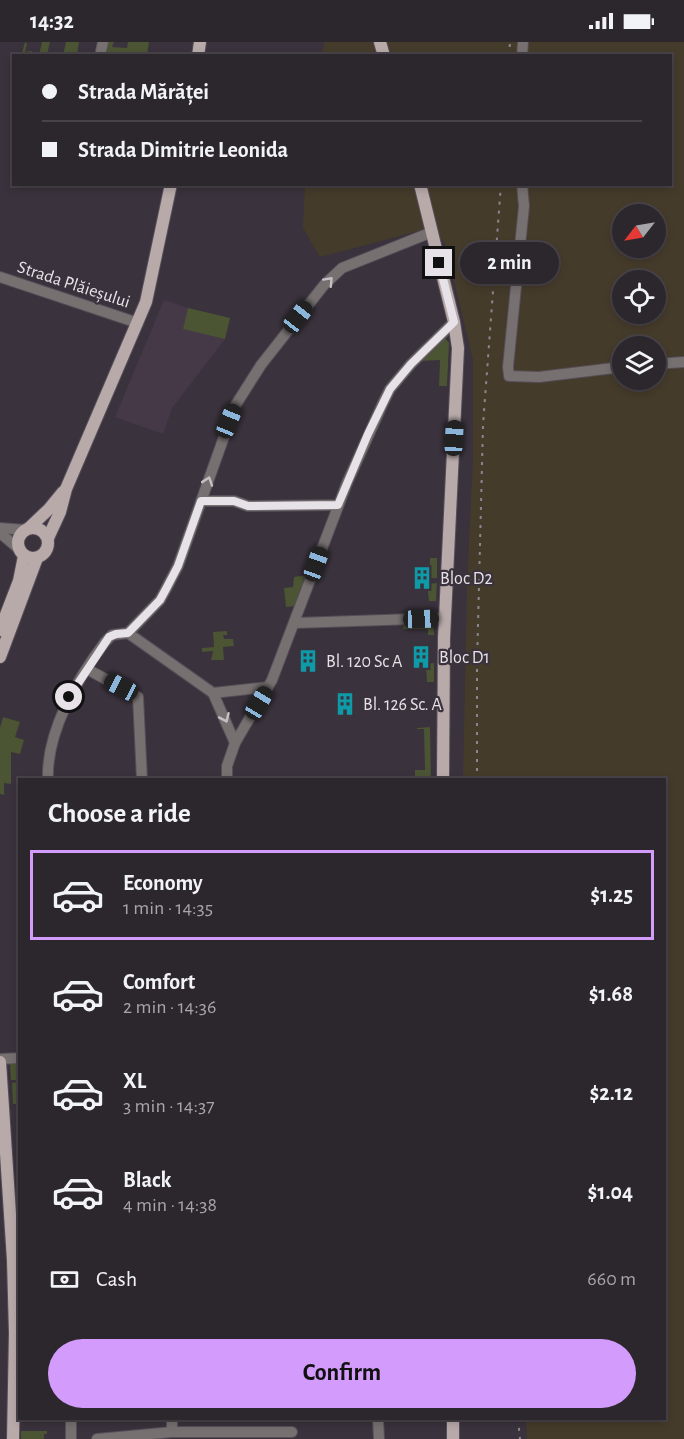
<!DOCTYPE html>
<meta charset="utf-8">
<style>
:root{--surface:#2c262d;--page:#342e35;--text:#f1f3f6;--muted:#a6a5aa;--line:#484349;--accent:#d39cfc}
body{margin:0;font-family:"Alegreya Sans",sans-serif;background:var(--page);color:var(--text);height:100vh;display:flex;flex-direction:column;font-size:22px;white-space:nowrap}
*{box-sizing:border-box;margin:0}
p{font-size:20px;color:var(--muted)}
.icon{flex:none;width:33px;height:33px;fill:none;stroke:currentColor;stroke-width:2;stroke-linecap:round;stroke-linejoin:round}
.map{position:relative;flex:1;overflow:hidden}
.panel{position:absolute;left:18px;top:736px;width:648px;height:642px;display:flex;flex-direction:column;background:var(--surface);border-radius:0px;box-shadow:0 3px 9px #0003,0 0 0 2px var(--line)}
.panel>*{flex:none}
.top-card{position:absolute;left:12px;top:12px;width:660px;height:132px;border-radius:0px;box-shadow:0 3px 9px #0003,0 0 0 2px var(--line);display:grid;align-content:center;height:132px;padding:0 30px;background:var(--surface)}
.needle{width:39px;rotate:239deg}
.controls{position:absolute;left:612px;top:162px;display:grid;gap:12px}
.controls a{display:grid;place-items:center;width:54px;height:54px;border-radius:50%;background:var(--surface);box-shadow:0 3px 9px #0003,0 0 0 2px var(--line);font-size:30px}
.end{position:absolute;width:27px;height:27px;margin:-14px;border:8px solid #e7e2e8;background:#111;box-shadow:0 0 0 3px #111}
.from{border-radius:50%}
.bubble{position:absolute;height:42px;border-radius:21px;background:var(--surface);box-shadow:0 3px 9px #0003,0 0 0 2px var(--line);font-size:20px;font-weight:600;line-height:42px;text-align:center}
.car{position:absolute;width:18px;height:36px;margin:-18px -9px;border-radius:8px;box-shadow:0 0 4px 2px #0007;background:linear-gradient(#222 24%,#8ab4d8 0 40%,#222 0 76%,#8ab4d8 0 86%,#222 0)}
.top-card b{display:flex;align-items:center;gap:21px;height:57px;font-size:22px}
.top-card b+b{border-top:2px solid var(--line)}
.top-card i{width:15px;height:15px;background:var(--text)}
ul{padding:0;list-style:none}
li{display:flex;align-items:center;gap:18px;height:90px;margin:0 12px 9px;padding:0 18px;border:3px solid transparent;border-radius:0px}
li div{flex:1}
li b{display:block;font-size:22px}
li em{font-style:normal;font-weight:600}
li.active{border-color:var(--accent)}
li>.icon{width:54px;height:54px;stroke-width:1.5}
h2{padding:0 30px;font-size:27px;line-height:72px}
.pay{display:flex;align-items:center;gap:15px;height:66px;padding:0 30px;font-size:22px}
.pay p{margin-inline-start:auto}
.action{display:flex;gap:12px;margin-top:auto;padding:12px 30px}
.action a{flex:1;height:69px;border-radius:36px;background:var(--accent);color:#111;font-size:24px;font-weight:600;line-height:69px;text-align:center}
.status{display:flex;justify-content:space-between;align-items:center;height:42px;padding:0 30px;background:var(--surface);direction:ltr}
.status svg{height:16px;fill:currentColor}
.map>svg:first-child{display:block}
.built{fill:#453948}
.industrial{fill:#453b2b;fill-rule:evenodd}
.green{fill:#4b5433}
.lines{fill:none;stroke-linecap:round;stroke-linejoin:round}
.minor-casing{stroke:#564e58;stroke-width:12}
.major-casing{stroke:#564e58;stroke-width:14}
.minor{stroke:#777070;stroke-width:10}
.major{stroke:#b9aaaa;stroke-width:12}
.rail{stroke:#8c858d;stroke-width:2;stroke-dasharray:3 6;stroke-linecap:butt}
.oneway{stroke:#c5c0c4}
.route{stroke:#e7e2e8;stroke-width:8}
.labels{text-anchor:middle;stroke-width:4.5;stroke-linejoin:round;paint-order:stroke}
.street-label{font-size:18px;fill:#e7e2e8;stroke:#3a323c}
.poi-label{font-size:18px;fill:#e7e2e8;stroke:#3a323c;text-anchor:start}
</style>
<div class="status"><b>14:32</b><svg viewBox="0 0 49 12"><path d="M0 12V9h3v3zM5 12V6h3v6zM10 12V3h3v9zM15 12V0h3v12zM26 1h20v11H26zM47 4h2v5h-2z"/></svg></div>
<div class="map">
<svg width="684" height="1397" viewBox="0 0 684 1397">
<rect width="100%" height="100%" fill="#3a323c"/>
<polygon class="built" points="164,258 188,266 230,276 225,297 172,366 163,392 115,375"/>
<path class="industrial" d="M325 0H684V1397H527L526 1377H664V738H463L467 541 473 417V317L444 199 426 187 320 215 303 186 305 143 670 142V14L321 13ZM622 172H656V206H622ZM622 238H656V272H622ZM622 304H656V338H622Z"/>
<g class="green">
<polygon points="25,0 27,2 25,10 31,9 39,13 42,0 50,0 47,13 22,11"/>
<polygon points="66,0 79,0 77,13 63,13"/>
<polygon points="107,0 114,0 112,5 127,6 128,0 149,0 147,13 125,13 106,10"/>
<polygon points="188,266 230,276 225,297 183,287"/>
<polygon points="445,296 449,301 447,344 439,344 440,318 420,319"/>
<rect x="430" y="516" width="7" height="20"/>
<polygon points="308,533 297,564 286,565 284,546 293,545 294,535"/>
<polygon points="437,541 436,559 429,559 427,542"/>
<polygon points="403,583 433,583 434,593 428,593 428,587 403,587"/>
<polygon points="227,589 227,593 223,593 224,597 233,597 234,604 223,605 224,618 211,618 213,609 202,610 202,606 214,605 213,590"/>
<polygon points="434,621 434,640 427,640 426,622"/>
<polygon points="3,675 20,680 15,695 24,698 20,712 11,710 11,742 4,741 4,753 0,752 0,686"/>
<polygon points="430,685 431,738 415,738 415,728 425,728 424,687 417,687 417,686"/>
<polygon points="19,1021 19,1038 11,1038 10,1022"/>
<polygon points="19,1040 19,1062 13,1062 12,1041"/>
<polygon points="21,1389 47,1389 47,1392 44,1392 44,1397 21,1397"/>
</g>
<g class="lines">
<g class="minor-casing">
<g id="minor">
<polyline points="100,14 103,0"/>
<polyline points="522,14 523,0"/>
<polyline points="522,142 524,164 508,325 509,334 539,335 622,325"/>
<polyline points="0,235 138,281"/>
<polyline points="656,322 684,320"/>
<polyline points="201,459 234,459 248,464 338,463"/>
<polyline points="0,486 26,488"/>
<polyline points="0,491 19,507"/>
<polyline points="295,581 444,576"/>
<polyline points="128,591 213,651 235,701"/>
<polyline points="87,627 138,655 142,738"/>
<polyline points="213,651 268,645"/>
<path d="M48 738C46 690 77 637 105 600L112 593 128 591 160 558 166 547 178 524 235 364 261 323 324 243 342 226 432 190"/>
<polyline points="227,738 227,724 235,701 272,638 347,441 383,361 390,347 411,322 454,280"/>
<polyline points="0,1017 20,1016"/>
<polyline points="378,1377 379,1397"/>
<polyline points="172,1390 292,1390"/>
<polyline points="71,1397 71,1377"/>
<polyline points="97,1397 172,1390 172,1377"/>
</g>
</g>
<g class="major-casing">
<g id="major">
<polyline points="380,0 384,14"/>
<polyline points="198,14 200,0"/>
<polyline points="420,142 454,280 458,306 444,596 443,738"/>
<circle cx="33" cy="501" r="15"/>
<polyline points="29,486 49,467 63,450"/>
<polyline points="48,496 60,470 66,447 146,260 171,142"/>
<polyline points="0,588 19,539 24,514"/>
<polyline points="0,615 37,516"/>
<polyline points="0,1020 13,1218 15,1291 13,1397"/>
<polyline points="453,1397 453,1377"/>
</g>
</g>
<use href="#minor" class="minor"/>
<use href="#major" class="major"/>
<g class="rail">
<polyline points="509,14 510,0"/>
<polyline points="477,738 477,623 483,383 501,142"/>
<polyline points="518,1377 520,1397"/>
</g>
</g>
<defs><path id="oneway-chevron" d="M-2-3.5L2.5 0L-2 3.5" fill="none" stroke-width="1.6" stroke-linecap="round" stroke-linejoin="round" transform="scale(1.5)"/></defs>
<g class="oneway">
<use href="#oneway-chevron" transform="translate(329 239) rotate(-47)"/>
<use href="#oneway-chevron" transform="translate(208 439) rotate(-71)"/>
<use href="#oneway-chevron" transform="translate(225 676) rotate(66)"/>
</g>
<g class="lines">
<polyline class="route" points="69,655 109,595 116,592 128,591 160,558 166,547 178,524 201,459 234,459 248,464 338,463 368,392 390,347 411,322 454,280 439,221"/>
</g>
<defs>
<g id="building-bare" transform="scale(1.8)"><path d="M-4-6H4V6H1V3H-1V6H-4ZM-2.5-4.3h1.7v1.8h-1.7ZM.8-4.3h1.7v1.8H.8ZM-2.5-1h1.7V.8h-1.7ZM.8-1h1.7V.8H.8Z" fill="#0f9aa8" stroke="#3a323c" stroke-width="2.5" paint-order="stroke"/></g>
</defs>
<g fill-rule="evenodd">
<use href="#building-bare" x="422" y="536"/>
<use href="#building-bare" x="421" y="615"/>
<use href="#building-bare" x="308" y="619"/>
<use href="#building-bare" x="345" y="662"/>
</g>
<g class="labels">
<g class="street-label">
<text transform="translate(74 242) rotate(18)" y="6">Strada Plăieșului</text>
</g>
<g class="poi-label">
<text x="440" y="542">Bloc D2</text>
<text x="439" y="621">Bloc D1</text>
<text x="326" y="625">Bl. 120 Sc A</text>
<text x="363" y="668">Bl. 126 Sc. A</text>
</g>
</g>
</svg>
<div class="controls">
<a><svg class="needle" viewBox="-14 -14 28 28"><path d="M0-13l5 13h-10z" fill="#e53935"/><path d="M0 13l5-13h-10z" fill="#a6a5aa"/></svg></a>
<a><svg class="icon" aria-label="locate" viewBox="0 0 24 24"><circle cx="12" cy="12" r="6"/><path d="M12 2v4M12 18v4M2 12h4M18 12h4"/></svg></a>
<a><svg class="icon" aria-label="layers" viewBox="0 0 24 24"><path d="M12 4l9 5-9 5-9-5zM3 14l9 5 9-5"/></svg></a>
</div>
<i class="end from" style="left:69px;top:655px"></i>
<i class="end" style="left:439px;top:221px"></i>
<div class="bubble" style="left:460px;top:200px;width:99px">2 min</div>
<i class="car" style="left:298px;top:275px;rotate:38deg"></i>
<i class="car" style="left:229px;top:379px;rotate:22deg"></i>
<i class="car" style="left:454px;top:396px;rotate:3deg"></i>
<i class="car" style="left:316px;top:522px;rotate:20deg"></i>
<i class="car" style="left:421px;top:577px;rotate:88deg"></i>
<i class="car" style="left:121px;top:645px;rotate:298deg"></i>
<i class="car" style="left:259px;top:661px;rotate:31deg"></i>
<div class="top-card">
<b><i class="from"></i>Strada Mărăței</b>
<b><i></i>Strada Dimitrie Leonida</b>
</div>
<section class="panel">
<h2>Choose a ride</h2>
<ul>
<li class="active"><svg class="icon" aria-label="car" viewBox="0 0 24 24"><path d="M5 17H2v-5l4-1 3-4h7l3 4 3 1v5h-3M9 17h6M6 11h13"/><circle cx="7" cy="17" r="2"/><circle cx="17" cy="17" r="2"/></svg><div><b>Economy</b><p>1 min · 14:35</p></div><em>$1.25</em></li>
<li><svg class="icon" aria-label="car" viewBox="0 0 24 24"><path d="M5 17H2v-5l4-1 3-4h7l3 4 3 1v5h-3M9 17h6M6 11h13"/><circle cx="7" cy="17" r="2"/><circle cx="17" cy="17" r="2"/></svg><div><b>Comfort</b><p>2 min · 14:36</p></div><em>$1.68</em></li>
<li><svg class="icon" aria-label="car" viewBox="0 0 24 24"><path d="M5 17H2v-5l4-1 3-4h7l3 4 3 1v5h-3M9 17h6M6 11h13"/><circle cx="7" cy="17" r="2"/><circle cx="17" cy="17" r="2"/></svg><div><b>XL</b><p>3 min · 14:37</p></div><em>$2.12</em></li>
<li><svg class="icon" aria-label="car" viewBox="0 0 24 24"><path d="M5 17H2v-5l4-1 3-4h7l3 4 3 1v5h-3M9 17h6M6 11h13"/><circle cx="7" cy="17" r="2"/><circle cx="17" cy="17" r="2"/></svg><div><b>Black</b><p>4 min · 14:38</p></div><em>$1.04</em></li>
</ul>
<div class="pay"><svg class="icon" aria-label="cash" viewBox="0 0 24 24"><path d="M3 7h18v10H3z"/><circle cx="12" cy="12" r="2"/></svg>Cash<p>660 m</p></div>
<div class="action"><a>Confirm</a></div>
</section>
</div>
